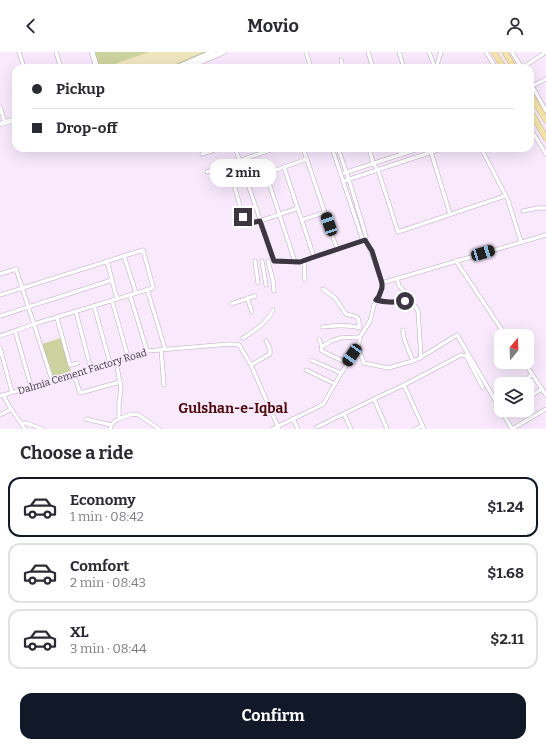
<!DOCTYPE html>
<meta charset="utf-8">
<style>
:root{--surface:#fff;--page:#f7f7f7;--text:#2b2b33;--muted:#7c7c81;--line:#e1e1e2;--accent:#111827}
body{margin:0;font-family:Bitter,serif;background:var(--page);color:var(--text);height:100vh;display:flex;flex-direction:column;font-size:15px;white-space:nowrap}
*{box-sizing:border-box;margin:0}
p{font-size:13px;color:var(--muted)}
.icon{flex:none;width:22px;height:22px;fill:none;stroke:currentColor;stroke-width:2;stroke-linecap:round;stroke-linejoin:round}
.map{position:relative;height:377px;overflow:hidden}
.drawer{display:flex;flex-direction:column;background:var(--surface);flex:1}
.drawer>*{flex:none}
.banner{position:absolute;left:12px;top:12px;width:522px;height:88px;border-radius:12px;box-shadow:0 4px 16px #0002;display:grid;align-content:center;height:88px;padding:0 20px;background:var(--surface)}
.needle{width:26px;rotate:19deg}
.tools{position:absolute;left:494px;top:277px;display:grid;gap:8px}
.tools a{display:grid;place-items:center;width:40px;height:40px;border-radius:8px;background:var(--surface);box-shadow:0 4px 16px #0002;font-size:20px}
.end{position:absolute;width:18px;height:18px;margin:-9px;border:5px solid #3d3640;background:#fff;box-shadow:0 0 0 2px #fff}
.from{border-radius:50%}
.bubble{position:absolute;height:28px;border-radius:12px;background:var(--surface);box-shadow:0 4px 16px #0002;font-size:13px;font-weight:700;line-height:28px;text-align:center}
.car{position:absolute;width:12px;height:24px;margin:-12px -6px;border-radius:5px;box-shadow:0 0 3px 1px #0007;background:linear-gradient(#222 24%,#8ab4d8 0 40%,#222 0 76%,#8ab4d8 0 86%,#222 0)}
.banner b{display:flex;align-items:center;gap:14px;height:38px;font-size:15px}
.banner b+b{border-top:1px solid var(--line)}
.banner i{width:10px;height:10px;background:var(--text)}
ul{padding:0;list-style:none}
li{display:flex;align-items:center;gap:12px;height:60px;margin:0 8px 6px;padding:0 12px;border:2px solid var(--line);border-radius:12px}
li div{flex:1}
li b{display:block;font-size:15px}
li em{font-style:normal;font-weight:700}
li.active{border-color:var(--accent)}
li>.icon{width:36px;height:36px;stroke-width:1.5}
h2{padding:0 20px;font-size:18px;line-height:48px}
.action{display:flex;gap:8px;margin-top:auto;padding:8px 20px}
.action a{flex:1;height:46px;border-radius:12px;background:var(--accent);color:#fff;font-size:16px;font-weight:700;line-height:46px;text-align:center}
header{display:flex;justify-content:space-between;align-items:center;height:52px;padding:0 20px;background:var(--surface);font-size:18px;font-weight:700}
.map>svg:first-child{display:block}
.green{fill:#ccd39e}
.sand{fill:#efe6c0}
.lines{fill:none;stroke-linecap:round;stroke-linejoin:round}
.street-casing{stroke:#bcabc2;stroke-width:4.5}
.secondary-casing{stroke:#bcabc2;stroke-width:6}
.primary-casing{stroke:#b09d62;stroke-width:6}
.street{stroke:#fff;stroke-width:3.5}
.secondary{stroke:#fff;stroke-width:5}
.primary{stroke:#f5e5ac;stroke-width:5.5}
.route{stroke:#3d3640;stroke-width:5}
.labels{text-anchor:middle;stroke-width:3;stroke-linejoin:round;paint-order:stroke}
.street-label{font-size:10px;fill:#3d3640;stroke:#f8e9fd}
.district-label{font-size:14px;font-weight:bold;fill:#4f0a0c;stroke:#f8e9fd}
</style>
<header><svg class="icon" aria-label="back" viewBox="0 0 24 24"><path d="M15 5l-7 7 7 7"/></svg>Movio<svg class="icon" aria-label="person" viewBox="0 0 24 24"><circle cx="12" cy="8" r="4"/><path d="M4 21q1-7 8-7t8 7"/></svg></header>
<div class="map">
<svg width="546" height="377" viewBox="0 0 546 377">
<rect width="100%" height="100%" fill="#f8e9fd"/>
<g class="green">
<polygon points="93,0 214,0 180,16 98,16"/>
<polygon points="61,286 71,319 53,325 42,292"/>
</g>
<polygon class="sand" points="149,0 203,0 166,16 103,16"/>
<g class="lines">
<g class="street-casing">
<g id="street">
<polyline points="19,0 24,16"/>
<polyline points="56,0 61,16"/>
<polyline points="306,0 311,16"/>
<polyline points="368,0 373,16"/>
<polyline points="399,0 404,16"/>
<polyline points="429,0 435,16"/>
<polyline points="486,0 496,16"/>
<polyline points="512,0 522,16"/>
<polyline points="341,8 343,16"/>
<polyline points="436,16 441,0"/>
<polyline points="522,16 546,0"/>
<polyline points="530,30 546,59"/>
<polyline points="532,34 546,27"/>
<polyline points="0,55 5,71"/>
<polyline points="530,76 546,102"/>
<path d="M235 96C249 133 261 171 274 209L300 210 314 205 365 188"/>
<polyline points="303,96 337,197"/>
<polyline points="332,96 362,186 365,188"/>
<polyline points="369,96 373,111 378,118 398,180 505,144"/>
<polyline points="399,96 401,103"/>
<polyline points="481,96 508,148 521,190"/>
<polyline points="431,100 450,162"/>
<polyline points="202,102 220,96"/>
<polyline points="227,113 235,136 243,165 246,172 260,169 298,156"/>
<polyline points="284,115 314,205"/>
<polyline points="207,120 276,96"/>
<polyline points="344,121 421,96"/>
<polyline points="266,122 295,210"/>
<polyline points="248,128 307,107"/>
<polyline points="344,129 444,96"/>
<polyline points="523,159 538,156 546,156"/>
<polyline points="302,168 325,160"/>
<polyline points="124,204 136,241"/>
<polyline points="304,208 305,228"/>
<polyline points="107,209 117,247"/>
<polyline points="255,209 258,231"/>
<polyline points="262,209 266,233"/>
<polyline points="268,209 273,229 274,239"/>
<polyline points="456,209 506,284"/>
<polyline points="0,222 16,217 52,328"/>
<polyline points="397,226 399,234 408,243 418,259 421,306"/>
<polyline points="382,231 546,183"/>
<polyline points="147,237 165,297"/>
<path d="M323 237 335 246 346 262C356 265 360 263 359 275"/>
<polyline points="0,243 143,198 153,235 153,236 34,272 0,284"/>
<polyline points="130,243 147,299"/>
<polyline points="247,246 252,260"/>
<path d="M376 248C388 252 399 250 411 248"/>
<polyline points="112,249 128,305"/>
<polyline points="231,252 255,244"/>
<polyline points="94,254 110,311"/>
<polyline points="76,260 91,317"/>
<polyline points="0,264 112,228"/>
<polyline points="57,266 70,313 78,311"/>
<path d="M322 275C334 274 348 272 360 276"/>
<path d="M403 278C402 285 410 302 413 309"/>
<polyline points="15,279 31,334"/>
<path d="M243 286C253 280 268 270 273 258"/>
<polyline points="319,287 322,295"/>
<polyline points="0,296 12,340"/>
<polyline points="358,296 364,311 388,316 413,309 418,307 457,283 501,358"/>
<polyline points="161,297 164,333"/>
<polyline points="311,308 341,321"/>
<polyline points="524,310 546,343"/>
<polyline points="347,311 322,299 321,297 322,295 331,289 340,286 360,285"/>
<polyline points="251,313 270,302 270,297 266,289"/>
<polyline points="306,318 335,332"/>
<polyline points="74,322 80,341 120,330"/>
<polyline points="517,332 532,323"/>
<polyline points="404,333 424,377"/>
<polyline points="3,343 11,357 25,377"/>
<polyline points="0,344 116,309 147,299 230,292 239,293 251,313 279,377"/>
<polyline points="494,346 501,342"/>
<polyline points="527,346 542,337"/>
<polyline points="374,347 387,377"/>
<polyline points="501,358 512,377 546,357"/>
<polyline points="344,362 351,377"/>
<polyline points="0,363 11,357"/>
<polyline points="86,367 111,373"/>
<polyline points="119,367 132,362 139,363 159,377"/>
<polyline points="293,367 298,377"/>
<polyline points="21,371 26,371 42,377"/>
<polyline points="317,375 374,347 404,333 461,303 466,304 483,336"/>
<path d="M110 377C111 372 114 369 119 367V350L121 337 116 309"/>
<polyline points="272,377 320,354 324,351 340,323 358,296 360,285 370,269 374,253 379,244 382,236 382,231 371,199 365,188 366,184 349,128 338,96"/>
<polyline points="415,377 422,374"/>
</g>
</g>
<g class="secondary-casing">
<g id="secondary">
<polyline points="92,0 97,16"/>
<polyline points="176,16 213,0"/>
<polyline points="185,16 224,0"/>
<polyline points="0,72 16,67"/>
</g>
</g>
<g class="primary-casing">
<g id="primary">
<polyline points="494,0 504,16"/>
<polyline points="505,0 514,16"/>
<polyline points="530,42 546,68"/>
<polyline points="530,59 546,86"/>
</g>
</g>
<use href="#street" class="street"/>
<use href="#secondary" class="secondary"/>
<use href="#primary" class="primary"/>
</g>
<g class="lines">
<path class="route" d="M243 165 246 172 260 169 274 209 300 210 314 205 365 188 372 199 382 231V236L379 244 376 248C387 251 394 250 405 249"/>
</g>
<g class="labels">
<g class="street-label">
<text transform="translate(82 319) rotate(-17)" y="4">Dalmia Cement Factory Road</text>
</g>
<g class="district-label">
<text x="233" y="361">Gulshan-e-Iqbal</text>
</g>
</g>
</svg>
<div class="tools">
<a><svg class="needle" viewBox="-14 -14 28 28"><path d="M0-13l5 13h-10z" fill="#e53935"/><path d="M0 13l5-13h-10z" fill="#7c7c81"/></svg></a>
<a><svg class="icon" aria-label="layers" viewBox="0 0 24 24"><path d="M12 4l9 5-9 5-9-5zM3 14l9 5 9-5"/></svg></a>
</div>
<i class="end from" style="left:405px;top:249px"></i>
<i class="end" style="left:243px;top:165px"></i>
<div class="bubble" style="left:210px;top:107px;width:66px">2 min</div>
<i class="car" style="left:329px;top:172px;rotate:341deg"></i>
<i class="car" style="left:483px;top:201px;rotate:73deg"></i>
<i class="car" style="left:352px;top:303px;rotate:214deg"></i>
<div class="banner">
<b><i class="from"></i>Pickup</b>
<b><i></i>Drop-off</b>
</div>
</div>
<section class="drawer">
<h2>Choose a ride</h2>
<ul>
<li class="active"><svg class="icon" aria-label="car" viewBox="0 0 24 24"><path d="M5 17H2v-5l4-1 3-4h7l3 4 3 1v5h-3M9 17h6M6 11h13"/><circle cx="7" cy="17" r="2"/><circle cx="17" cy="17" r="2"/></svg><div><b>Economy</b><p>1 min · 08:42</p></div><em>$1.24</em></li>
<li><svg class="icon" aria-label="car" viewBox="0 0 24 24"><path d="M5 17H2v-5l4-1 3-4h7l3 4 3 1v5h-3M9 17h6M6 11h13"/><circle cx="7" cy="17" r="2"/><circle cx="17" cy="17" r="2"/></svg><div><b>Comfort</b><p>2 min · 08:43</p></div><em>$1.68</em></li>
<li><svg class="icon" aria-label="car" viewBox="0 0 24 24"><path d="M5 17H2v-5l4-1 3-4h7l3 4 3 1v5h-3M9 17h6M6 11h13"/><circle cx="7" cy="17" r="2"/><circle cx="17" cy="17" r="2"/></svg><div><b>XL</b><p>3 min · 08:44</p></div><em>$2.11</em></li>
</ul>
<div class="action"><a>Confirm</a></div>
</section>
